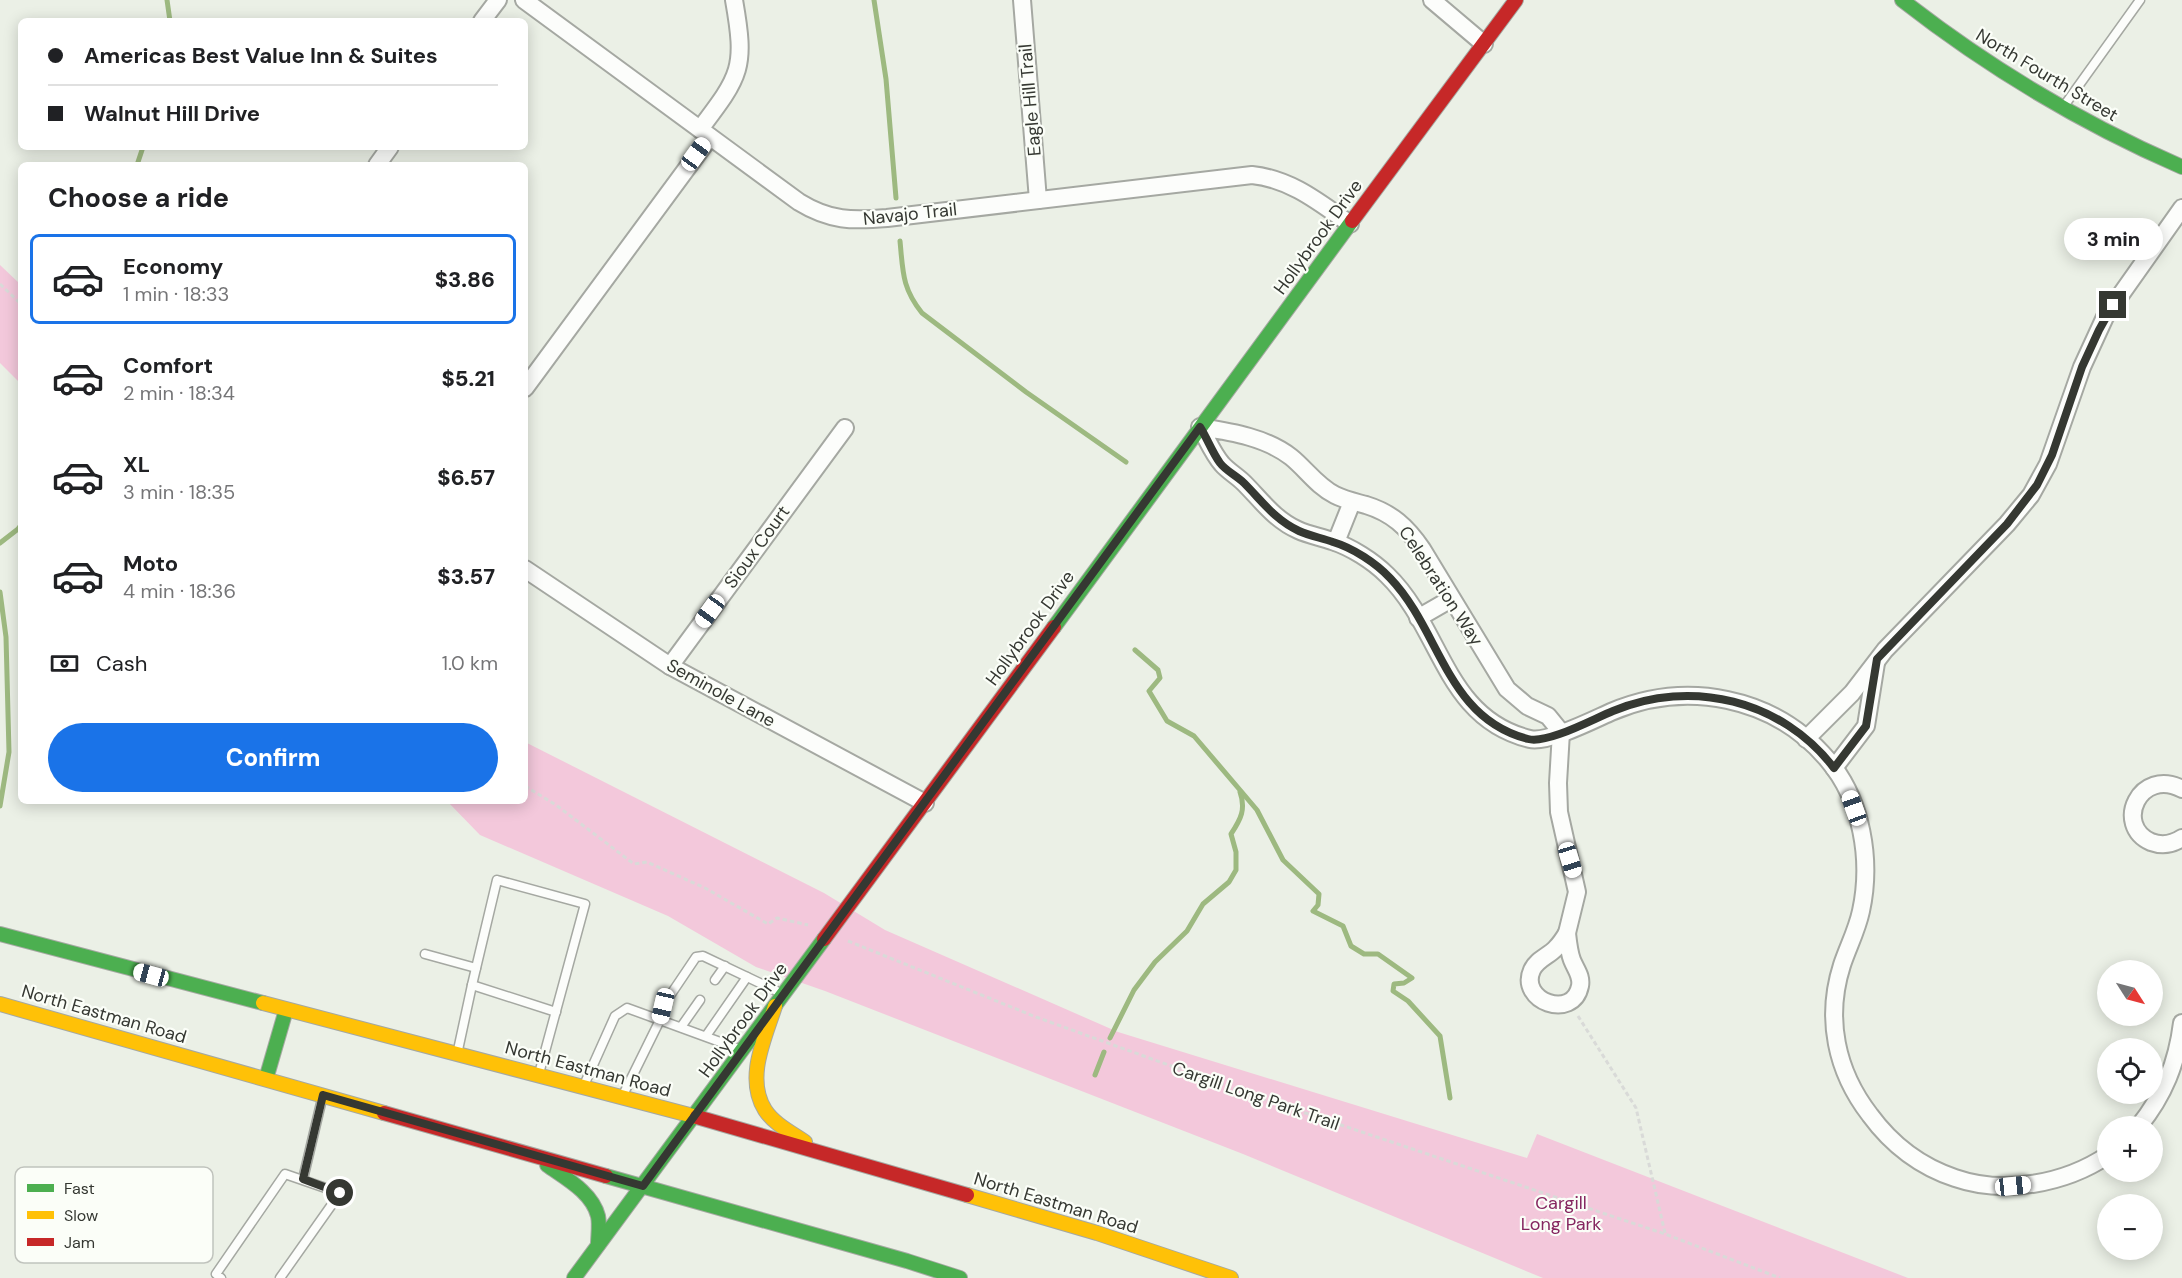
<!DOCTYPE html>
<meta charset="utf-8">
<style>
:root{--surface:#fff;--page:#f6f6f6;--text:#202124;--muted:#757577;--line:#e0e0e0;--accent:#1a73e8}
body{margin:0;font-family:"DM Sans",sans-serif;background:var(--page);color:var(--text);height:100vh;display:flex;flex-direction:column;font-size:22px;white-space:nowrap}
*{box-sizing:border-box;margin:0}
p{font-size:20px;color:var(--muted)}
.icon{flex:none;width:33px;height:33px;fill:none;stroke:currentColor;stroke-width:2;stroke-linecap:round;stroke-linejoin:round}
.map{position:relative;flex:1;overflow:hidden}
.details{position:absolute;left:18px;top:162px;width:510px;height:642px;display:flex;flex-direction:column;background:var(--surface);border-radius:9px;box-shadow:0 3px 15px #0003}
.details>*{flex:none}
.banner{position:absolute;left:18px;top:18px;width:510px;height:132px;border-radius:9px;box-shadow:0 3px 15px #0003;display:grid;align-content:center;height:132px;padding:0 30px;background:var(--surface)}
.needle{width:39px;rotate:126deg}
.controls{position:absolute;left:2097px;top:960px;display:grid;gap:12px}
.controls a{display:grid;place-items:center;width:66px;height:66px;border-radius:50%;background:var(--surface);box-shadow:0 3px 15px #0003;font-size:30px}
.end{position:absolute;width:27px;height:27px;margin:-14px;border:8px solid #353832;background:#fff;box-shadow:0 0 0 3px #fff}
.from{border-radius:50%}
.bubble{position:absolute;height:42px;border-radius:21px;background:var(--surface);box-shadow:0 3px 15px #0003;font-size:20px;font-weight:800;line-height:42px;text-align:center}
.car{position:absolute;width:18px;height:36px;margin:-18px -9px;border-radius:8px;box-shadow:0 0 4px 2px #0007;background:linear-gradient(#fff 24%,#345 0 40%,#fff 0 76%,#345 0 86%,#fff 0)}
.banner b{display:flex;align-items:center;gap:21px;height:57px;font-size:22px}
.banner b+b{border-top:2px solid var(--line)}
.banner i{width:15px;height:15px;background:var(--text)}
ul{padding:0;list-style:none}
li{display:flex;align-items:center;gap:18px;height:90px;margin:0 12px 9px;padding:0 18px;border:3px solid transparent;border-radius:9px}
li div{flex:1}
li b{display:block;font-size:22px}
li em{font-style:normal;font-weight:800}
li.on{border-color:var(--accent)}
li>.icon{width:54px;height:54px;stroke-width:1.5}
h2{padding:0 30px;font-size:27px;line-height:72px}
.pay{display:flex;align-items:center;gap:15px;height:66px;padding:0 30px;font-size:22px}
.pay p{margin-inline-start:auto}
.cta{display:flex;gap:12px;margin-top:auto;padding:12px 30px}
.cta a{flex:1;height:69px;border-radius:36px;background:var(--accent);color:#fff;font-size:24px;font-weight:800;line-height:69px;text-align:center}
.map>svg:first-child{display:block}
.green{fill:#f3c8db}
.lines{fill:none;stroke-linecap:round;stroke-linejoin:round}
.stream{stroke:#9db980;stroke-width:5}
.lane-casing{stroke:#a5a8a2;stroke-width:11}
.street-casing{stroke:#a5a8a2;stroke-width:20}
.fast-casing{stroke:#a5a8a2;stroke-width:16}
.slow-casing{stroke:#a5a8a2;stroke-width:16}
.jam-casing{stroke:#a5a8a2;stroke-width:16}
.path{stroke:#d9dad8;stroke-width:3;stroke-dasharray:4.5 3;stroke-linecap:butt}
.lane{stroke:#fcfdfb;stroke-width:8}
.street{stroke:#fcfdfb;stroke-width:16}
.fast{stroke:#4caf50;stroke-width:14}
.slow{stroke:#ffc107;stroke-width:14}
.jam{stroke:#c62828;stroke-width:14}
.route{stroke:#353832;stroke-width:8}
.labels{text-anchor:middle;stroke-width:4.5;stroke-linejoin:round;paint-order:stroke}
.street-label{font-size:18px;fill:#353832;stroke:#fbfef8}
.park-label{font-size:18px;fill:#852660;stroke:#fbfef8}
.key{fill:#fbfef8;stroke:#c0c3bd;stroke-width:1.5}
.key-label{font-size:16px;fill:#353832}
</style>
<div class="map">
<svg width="2182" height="1278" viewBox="0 0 2182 1278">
<rect width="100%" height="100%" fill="#ebf0e6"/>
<g class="green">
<polygon points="0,265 21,285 21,384 0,363"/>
<polygon points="525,742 824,893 885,930 1118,1032 1527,1158 1537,1134 1908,1278 1543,1278 1243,1154 825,991 756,967 668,916 480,835 447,801 525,801"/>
</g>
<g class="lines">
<g class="stream">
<polyline points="167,0 170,21"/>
<polyline points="874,0 886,79 896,198"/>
<polyline points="137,165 143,147"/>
<path d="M900 241C903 272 902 288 922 313L1026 392 1126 462"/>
<polyline points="0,543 18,529 21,525"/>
<polyline points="0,592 6,637 9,752 0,806"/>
<polyline points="1135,650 1158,670 1160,678 1149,691 1167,721 1194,736 1257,810 1283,860 1319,894 1318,905 1313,911 1343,926 1351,946 1364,954 1378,954 1412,978 1404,983 1394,984 1393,991 1408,1001 1440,1036 1450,1098"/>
<path d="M1110 1038 1134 990 1155 962 1187 931 1203 904 1229 882 1236 870V852L1231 834C1241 819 1246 809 1240 792"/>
<polyline points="1095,1075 1104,1052"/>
</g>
<g class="lane-casing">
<g id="lane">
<polyline points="2064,106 2140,0"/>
<polyline points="425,954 476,968"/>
<polyline points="715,980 725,966"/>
<polyline points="472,985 556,1012"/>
<polyline points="681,1027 700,1000"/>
<polyline points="706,1036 747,977"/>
<polyline points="458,1050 472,985 497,880 585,904 540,1070"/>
<polyline points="742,1050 660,1020 663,1006 696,957 703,956 783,994"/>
<polyline points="585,1083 615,1016 627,1008 660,1020 624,1093"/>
<polyline points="303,1179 322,1099"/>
<polyline points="221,1278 216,1274 285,1174 340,1193 280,1278"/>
</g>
</g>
<g class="street-casing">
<g id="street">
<path d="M524 0 799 202C830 221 852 221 887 218L1252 175C1291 179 1320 203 1350 224"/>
<polyline points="1022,0 1038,200"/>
<polyline points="1432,0 1484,44"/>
<polyline points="482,21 498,0"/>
<path d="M700 129C741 75 746 68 734 0"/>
<polyline points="377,165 390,147"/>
<polyline points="525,388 710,137"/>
<polyline points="1336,542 1352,502"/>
<polyline points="525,569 670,666 925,803"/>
<polyline points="1418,618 1451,599"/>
<polyline points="670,666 845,428"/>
<path d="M1561 732 1548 716 1527 706 1507 689 1422 549C1407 527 1392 513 1366 505 1355 502 1345 500 1335 495 1317 486 1306 469 1291 457 1265 437 1231 432 1200 427 1207 439 1213 454 1222 464 1228 471 1237 476 1244 483 1261 500 1275 520 1298 530 1309 535 1321 537 1332 541 1351 547 1373 561 1387 575 1442 628 1444 718 1530 739 1548 743 1593 720 1611 712 1686 680 1774 696 1828 760 1862 800 1872 860 1861 911 1857 930 1848 947 1842 965 1825 1018 1836 1071 1870 1115 1892 1145 1919 1166 1955 1178 2004 1195 2065 1184 2108 1155"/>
<polyline points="1561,732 1558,783 1559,812 1577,892 1567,933"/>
<polyline points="1806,739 1852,693 1885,650 2007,524 2031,495 2048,464 2082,367 2105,317 2182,208"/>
<polyline points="1834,768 1866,726 1876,663"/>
<path d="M2182 789C2140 767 2113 825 2151 842 2162 846 2173 844 2182 838"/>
<path d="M1567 933C1568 942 1569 952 1572 960 1576 970 1582 976 1580 986 1573 1021 1518 1001 1532 970 1537 959 1549 956 1556 948 1561 943 1564 938 1567 933Z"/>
<path d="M2139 1126C2164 1095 2177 1063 2182 1023"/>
</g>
</g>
<g class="fast-casing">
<g id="fast">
<path d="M1902 0C1989 68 2081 123 2182 167"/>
<polyline points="1054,627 1352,221"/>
<polyline points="0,934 263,1003"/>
<polyline points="266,1079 286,1010"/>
<path d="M547 1165C565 1178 592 1192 598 1216 600 1225 598 1235 598 1245"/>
<polyline points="606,1176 907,1261 960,1278"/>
<polyline points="574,1278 824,939"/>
</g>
</g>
<g class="slow-casing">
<g id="slow">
<polyline points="263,1003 697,1117"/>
<polyline points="0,1004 384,1113"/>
<path d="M775 1006C765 1038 745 1078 765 1110 774 1124 792 1133 805 1142"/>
<polyline points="967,1195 1097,1233 1231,1278"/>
</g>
</g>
<g class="jam-casing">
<g id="jam">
<polyline points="1352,221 1516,0"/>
<polyline points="824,939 1054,627"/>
<polyline points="384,1113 606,1176"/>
<polyline points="697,1117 967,1195"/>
</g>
</g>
<g class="path">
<polyline points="0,284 21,304"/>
<polyline points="525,786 556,805 634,864 647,862 705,888 768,924 777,918 808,925"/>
<polyline points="848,941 1036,1017 1243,1092 1665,1234 1780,1278"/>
<polyline points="1578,1016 1636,1108 1665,1233"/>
</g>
<use href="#lane" class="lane"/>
<use href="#street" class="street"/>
<use href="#fast" class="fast"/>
<use href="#slow" class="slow"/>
<use href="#jam" class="jam"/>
</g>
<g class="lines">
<path class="route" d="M340 1193 303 1179 323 1095 643 1186 1200 427C1207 438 1212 452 1220 463 1226 471 1237 476 1244 483 1262 501 1275 520 1299 531 1310 536 1322 538 1333 542 1353 548 1376 563 1390 578 1441 631 1446 718 1528 739 1548 744 1593 719 1613 711 1691 678 1782 700 1834 768L1866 726 1877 659 2007 524 2037 485 2052 455 2082 367 2099 330 2113 305"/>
</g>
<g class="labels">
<g class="street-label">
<text transform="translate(2047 75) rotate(31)" y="6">North Fourth Street</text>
<text transform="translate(1030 100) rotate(-95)" y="6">Eagle Hill Trail</text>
<text transform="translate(910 214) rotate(-6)" y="6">Navajo Trail</text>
<text transform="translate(1318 237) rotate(-54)" y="6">Hollybrook Drive</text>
<text transform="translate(757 547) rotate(-54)" y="6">Sioux Court</text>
<text transform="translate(1441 586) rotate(57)" y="6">Celebration Way</text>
<text transform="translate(1030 628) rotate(-54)" y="6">Hollybrook Drive</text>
<text transform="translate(721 693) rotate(29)" y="6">Seminole Lane</text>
<text transform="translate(104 1014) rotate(16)" y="6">North Eastman Road</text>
<text transform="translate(743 1020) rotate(-54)" y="6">Hollybrook Drive</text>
<text transform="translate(588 1069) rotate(15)" y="6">North Eastman Road</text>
<text transform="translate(1256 1096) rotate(19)" y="6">Cargill Long Park Trail</text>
<text transform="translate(1056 1203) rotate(17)" y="6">North Eastman Road</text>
</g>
<g class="park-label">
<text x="1561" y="1209">Cargill<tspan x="1561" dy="21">Long Park</tspan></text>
</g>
</g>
<rect x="15" y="1167" width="198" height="96" rx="9" class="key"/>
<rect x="27" y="1184" width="27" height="8" fill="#4caf50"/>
<rect x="27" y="1211" width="27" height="8" fill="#ffc107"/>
<rect x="27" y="1238" width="27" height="8" fill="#c62828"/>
<g class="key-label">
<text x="64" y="1194">Fast</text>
<text x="64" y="1221">Slow</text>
<text x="64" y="1248">Jam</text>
</g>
</svg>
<div class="controls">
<a><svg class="needle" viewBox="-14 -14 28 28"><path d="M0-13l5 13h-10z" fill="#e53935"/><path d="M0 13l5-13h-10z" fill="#757577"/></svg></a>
<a><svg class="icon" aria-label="locate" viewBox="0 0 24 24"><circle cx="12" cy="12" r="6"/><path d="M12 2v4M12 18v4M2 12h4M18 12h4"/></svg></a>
<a>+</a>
<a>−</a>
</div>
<i class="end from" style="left:340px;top:1193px"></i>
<i class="end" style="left:2113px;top:305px"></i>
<div class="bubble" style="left:2064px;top:218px;width:99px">3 min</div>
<i class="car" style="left:696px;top:154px;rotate:36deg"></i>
<i class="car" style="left:710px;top:611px;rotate:216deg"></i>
<i class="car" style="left:1854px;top:808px;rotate:340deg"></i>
<i class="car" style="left:1570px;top:860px;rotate:163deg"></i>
<i class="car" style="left:151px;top:975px;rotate:285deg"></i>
<i class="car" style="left:663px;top:1006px;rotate:193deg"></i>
<i class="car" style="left:2013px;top:1186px;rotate:84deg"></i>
<div class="banner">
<b><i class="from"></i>Americas Best Value Inn &amp; Suites</b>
<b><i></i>Walnut Hill Drive</b>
</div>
<section class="details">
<h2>Choose a ride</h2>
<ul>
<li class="on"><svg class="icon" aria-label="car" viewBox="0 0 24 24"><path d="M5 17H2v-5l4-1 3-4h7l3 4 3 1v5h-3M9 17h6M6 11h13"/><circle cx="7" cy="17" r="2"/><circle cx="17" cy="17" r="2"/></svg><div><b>Economy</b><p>1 min · 18:33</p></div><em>$3.86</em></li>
<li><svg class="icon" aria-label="car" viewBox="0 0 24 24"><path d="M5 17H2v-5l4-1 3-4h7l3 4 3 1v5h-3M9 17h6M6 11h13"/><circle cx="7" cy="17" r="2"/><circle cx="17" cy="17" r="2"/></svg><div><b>Comfort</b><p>2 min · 18:34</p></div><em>$5.21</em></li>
<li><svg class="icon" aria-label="car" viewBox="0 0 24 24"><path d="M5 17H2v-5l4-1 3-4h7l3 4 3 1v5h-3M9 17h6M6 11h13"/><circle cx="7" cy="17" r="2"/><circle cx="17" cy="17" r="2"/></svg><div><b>XL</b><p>3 min · 18:35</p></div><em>$6.57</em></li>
<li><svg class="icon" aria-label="car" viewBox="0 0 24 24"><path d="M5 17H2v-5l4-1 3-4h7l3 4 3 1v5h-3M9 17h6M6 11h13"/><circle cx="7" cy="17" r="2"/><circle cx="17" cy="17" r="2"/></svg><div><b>Moto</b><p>4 min · 18:36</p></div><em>$3.57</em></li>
</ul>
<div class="pay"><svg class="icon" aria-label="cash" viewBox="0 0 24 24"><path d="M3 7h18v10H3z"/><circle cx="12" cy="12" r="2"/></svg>Cash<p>1.0 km</p></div>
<div class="cta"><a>Confirm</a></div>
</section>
</div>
